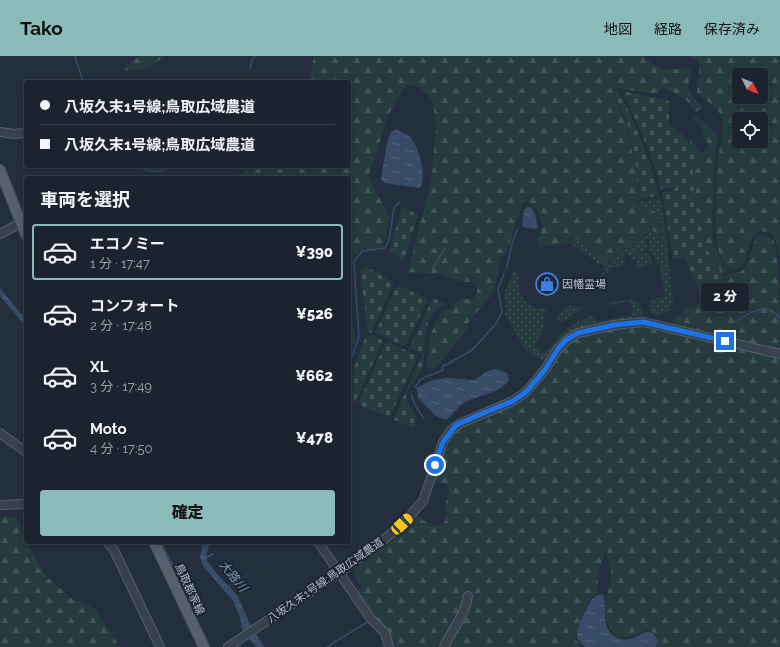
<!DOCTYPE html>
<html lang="ja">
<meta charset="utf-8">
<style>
:root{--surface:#1b232e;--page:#282f3a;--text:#f1f3f6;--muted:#a0a4aa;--line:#39404a;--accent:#8bbbb9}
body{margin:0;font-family:Raleway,"Noto Sans JP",sans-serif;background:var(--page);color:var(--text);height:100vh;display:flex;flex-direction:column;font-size:15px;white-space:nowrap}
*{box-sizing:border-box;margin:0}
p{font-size:13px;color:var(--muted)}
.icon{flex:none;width:22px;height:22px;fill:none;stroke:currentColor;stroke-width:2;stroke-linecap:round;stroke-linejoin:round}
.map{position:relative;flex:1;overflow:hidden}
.side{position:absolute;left:24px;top:120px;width:327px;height:368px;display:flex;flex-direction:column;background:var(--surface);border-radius:4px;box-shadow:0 2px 10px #0003,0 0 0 1px var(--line)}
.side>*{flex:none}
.guide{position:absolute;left:24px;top:24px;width:327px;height:88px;border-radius:4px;box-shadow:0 2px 10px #0003,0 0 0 1px var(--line);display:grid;align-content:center;height:88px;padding:0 16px;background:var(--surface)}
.needle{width:26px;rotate:133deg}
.fabs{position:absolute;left:732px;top:12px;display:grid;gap:8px}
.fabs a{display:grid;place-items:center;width:36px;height:36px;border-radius:4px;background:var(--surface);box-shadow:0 2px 10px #0003,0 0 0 1px var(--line);font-size:20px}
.end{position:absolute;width:18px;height:18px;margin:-9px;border:5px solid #1a73e8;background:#fff;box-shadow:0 0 0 2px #fff}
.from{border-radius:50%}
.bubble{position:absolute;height:28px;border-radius:4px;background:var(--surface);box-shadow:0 2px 10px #0003,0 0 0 1px var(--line);font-size:13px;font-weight:800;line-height:28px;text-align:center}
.car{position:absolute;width:12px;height:24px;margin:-12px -6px;border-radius:5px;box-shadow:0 0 3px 1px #0007;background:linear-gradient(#f5c518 24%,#345 0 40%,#f5c518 0 76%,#345 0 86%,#f5c518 0)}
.guide b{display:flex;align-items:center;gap:14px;height:38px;font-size:15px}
.guide b+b{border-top:1px solid var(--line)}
.guide i{width:10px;height:10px;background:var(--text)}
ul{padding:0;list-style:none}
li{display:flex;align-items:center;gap:12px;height:56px;margin:0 8px 6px;padding:0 8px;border:2px solid transparent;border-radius:4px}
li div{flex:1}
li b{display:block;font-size:15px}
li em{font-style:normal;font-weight:800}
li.selected{border-color:var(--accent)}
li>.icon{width:36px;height:36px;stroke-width:1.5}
h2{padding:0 16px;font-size:18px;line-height:48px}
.cta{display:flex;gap:8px;margin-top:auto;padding:8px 16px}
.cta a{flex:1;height:46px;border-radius:4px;background:var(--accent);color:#111;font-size:16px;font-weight:800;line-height:46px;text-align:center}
header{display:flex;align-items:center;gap:24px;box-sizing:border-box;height:56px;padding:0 20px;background:var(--accent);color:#111}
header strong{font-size:19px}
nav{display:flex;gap:22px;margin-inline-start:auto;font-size:14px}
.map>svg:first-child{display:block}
.green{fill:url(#green-dots)}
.forest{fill:url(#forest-firs);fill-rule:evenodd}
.cemetery{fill:url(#cemetery-stones)}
.water{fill:url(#water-ripples)}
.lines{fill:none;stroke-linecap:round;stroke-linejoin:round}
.stream{stroke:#394c67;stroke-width:1.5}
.minor-casing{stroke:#565f6c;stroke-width:10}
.major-casing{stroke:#414a57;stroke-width:12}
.minor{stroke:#38414e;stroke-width:8}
.major{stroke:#56606e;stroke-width:10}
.route{stroke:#1a73e8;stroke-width:5}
.labels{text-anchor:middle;stroke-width:4;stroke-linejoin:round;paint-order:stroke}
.poi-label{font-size:11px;fill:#b4bcc9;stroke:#1d2633;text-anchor:start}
.street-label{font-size:11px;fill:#b4bcc9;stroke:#1d2633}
.water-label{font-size:12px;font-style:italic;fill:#7c92b1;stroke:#1d2633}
</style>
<header>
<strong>Tako</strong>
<nav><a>地図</a><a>経路</a><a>保存済み</a></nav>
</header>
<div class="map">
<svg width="780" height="591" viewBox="0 0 780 591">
<defs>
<pattern id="green-dots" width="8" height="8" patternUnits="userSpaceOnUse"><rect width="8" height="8" fill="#263c3f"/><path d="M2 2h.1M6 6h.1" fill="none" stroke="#435659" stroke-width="1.8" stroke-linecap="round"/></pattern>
<pattern id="forest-firs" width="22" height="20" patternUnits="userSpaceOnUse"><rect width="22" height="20" fill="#263c3f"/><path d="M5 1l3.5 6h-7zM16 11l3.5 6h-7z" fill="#435659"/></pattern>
<pattern id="cemetery-stones" width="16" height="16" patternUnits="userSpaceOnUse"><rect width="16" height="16" fill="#263c3f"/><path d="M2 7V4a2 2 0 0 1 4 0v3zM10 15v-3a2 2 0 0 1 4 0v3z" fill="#435659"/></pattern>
<pattern id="water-ripples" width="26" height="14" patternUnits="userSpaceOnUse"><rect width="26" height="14" fill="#394c67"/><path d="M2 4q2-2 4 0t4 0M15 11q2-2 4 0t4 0" fill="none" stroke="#53647b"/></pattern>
</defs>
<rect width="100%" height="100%" fill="#242f3e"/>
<g class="green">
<path d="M660 142 665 169 673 245 669 256 654 259 649 254 651 253 650 246 652 243 665 241 659 208 656 207 654 198H652L649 193V184L647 183 645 184 647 188V194L631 200 624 198 625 203 623 209 611 212 609 217 603 218V223L602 217 606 216 604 210 602 208H596L597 206 571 188 570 183H578L591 193 595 199 601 204 612 207 633 187 644 182 650 175H653L657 185H661C664 174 660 163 654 155L645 154 638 146Z"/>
<polygon points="646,196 651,201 653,208 635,212 635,210 638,205 636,203 631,203 631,201"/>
<path d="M514 215 520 218C514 236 527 257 548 252V253C544 258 541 265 545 272L534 290 545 297 562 276 584 262 585 263 591 259 597 266 632 259 631 255 633 254 629 245 610 249 611 250H609L611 246C624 244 639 239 643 256L640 261C614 266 577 267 558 286 553 290 550 298 546 304L540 303 531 298 525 293 505 258 506 250 504 238Z"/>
<polygon points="571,249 582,252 563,266 559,265 557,260"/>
</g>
<g class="forest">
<polygon points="139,0 166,0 147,12 125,15 126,11"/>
<path d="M314 0H642L662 14 691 12C691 17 690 20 689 24 686 37 695 43 703 51L696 56C689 44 676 36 663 32L657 37 651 38 614 31C616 42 619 57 626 65L636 116 633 118 637 126 640 143 636 144 645 154 654 155C660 164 664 174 660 184L658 185 654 175 650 174 643 181 633 187 612 206 601 204 595 199 591 192 578 183 570 182 569 187 539 191 537 182 543 172C541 162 537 149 527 145L522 148 506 198 500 201 498 217 492 238 469 265 468 273 455 287 438 310 430 314 427 309V303L431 278 434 270 439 260 444 255 451 253 459 243H473L477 236 478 229 471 226H461L439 218 408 216 431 125 436 72 433 46 420 31 414 29H407L403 33 388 60 369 119V123L390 162 383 191 372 194 364 192 359 195 354 202 350 223 352 263 356 283 349 300V122H233L253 110H349V26H309Z"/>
<path d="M689 0H780V201C778 186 777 177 760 175 744 181 752 207 736 214 711 211 716 162 716 144 716 133 716 121 717 110 718 96 725 76 722 62 719 52 704 44 697 36 698 24 701 17 698 5ZM739 19H761V41H739ZM739 63H761V85H739Z"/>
<path d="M692 60 702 64 718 81 714 110 712 183 722 209 729 215 721 217 707 194 692 139 695 130C694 128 693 126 692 124 690 114 702 96 709 90L702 78 704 73 692 63Z"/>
<path d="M762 178C766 179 771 180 773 183 780 197 780 274 780 294L675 271 673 267 674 261 683 259V254L710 244 720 232 724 219C730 217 738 218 743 214 750 209 752 190 756 181L758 179Z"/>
<path d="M633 271 646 272 780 301V591H657C659 582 657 576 647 574L637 579 621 582C605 573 603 558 606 541 608 535 611 529 611 523 612 513 609 504 606 495L599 513 597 538C585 544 578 570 575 583L582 591H390L355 536 362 531 355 519V513L417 460C428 467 432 473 445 466 447 457 446 454 446 446 446 443 447 443 448 440 451 428 444 428 435 425 440 408 443 387 456 375 465 366 485 360 497 355 509 351 520 347 530 339 540 331 546 318 554 307 575 275 597 275 633 271Z"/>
<polygon points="0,461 16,461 26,486 46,520 72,543 94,552 120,591 0,591"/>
</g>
<g class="cemetery">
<path d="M615 34H618C635 67 651 103 659 140L641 143 638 126 633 118 637 116 627 65 618 47Z"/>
<path d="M622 35 669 45V69L693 87 701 98C696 110 688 117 695 130L692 139 707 194 723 221C719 231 715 242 704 246L685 202 673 203 662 136 673 135 676 131 674 130 673 132 661 133C654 102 639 73 627 44L625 43Z"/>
<polygon points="402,152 418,158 404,204 389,196"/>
<polygon points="365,210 394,227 371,277 368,277 360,215 362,215"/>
<polygon points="399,230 426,242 427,245 406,289 404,290 377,277 376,275 396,231"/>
<path d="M433 242 447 248C417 261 429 287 422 312 419 322 408 328 407 339 406 349 415 355 417 364L413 372 394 364V362L422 299V298L410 292V291Z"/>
<polygon points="372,279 382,284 383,286 355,346 353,346 349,342 353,332 353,314 366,280"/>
<polygon points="389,287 417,299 417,302 390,360 388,361 360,349 359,346 385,288"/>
</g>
<g class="water">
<path d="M396 74C401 75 406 78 410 81 419 91 427 121 420 132L384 127 381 122 388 83 391 76Z"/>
<polygon points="527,151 531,151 535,159 538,171 536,173 524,171 522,169 524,154"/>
<polygon points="0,232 26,264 26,271 0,240"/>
<path d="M496 313 507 317 509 323C503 338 475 339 462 348 456 352 453 360 446 364L436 360 418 342 417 333C432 319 455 322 473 324 484 320 482 315 496 313Z"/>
<polygon points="203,486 210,486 206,500 213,497 214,498 207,502 207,505 218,519 228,530 298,486 229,530 238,541 251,570 264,591 256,591 242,573 240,561 233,545 203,510 200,501"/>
<path d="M602 538 604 540C606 550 603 561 607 571 613 585 626 586 638 580 642 578 646 575 650 576 654 577 656 581 658 585L656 591H585C582 588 578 585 577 581 576 572 588 548 593 542 596 539 599 539 602 538Z"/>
</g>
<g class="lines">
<g class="stream">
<polyline points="75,0 83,26"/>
<polyline points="250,13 252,3 255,0"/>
<path d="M138 110C147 116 162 118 171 110"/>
<polyline points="192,122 193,120"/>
<polyline points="507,211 512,187 517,174"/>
<polyline points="433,212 445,192"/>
<path d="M733 267C743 261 761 248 772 255 775 257 777 260 780 261"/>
<polyline points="349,309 359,281 354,208 355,204 363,194 364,195 385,192 389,184 394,151 400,146"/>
<polyline points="418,332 415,331 420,324 423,322 443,314 442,311 472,294 495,269 502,256 498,233 504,218"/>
<polyline points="411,338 415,349 423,361"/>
<polyline points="161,486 174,512"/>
<polyline points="327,591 369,565"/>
</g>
<g class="minor-casing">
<g id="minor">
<polyline points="0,76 14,78 26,77"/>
<polyline points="0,178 26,164"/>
<polyline points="0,377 26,396"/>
<polyline points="0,449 26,448"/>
<polyline points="107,486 114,494 160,591"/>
<polyline points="318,486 371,563 385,577 389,591"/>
<polyline points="228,591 340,516 381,486 395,474 408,462 423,445 443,386 451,374 461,367 513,345 526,336 544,315 558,293 566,285 578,277 614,269 643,266 780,298"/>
<path d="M444 591C452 573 465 560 468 540"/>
</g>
</g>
<g class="major-casing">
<g id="major">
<polyline points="0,114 26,179"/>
<polyline points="154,486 204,591"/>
</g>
</g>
<use href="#minor" class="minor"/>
<use href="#major" class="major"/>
</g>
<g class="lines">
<polyline class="route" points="435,409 443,386 456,369 481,358 513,345 526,336 544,315 558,293 566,284 578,277 614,269 643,266 725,285"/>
</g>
<defs>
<g id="shop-ring" transform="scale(1.15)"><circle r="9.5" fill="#1d2633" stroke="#3f7fe0" stroke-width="1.5"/><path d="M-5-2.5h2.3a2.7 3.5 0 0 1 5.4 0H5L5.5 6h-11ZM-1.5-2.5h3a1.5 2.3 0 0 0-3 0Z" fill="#3f7fe0"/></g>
</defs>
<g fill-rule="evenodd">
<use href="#shop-ring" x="547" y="228"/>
</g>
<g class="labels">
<g class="poi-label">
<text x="562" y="232">因幡霊場</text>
</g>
<g class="street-label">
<text transform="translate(325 524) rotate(-35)" y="4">八坂久末1号線;鳥取広域農道</text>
<text transform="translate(190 533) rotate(65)" y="4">鳥取郡家線</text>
</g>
<g class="water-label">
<text transform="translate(233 520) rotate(51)" y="4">大路川</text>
</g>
</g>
</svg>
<div class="fabs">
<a><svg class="needle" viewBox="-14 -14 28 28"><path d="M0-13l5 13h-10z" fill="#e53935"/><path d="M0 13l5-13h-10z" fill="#a0a4aa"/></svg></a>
<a><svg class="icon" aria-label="locate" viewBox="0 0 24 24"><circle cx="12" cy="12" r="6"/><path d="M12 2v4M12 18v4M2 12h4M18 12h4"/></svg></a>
</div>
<i class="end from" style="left:435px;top:409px"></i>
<i class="end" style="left:725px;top:285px"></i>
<div class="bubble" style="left:701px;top:227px;width:48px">2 分</div>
<i class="car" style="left:402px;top:468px;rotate:47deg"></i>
<div class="guide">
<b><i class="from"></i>八坂久末1号線;鳥取広域農道</b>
<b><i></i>八坂久末1号線;鳥取広域農道</b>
</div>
<section class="side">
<h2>車両を選択</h2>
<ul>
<li class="selected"><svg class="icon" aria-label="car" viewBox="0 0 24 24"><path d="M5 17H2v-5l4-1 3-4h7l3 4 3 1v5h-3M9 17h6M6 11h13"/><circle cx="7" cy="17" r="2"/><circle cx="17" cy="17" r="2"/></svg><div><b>エコノミー</b><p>1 分 · 17:47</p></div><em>¥390</em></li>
<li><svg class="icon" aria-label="car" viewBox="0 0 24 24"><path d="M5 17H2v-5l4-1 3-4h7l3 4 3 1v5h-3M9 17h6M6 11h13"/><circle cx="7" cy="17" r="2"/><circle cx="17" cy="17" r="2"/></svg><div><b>コンフォート</b><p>2 分 · 17:48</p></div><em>¥526</em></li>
<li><svg class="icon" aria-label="car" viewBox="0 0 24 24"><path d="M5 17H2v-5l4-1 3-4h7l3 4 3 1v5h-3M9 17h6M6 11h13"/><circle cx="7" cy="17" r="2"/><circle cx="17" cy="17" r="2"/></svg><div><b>XL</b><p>3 分 · 17:49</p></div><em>¥662</em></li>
<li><svg class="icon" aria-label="car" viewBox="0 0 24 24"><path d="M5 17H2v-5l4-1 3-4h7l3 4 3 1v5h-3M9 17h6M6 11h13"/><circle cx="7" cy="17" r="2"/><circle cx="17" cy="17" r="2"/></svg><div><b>Moto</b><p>4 分 · 17:50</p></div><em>¥478</em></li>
</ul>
<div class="cta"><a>確定</a></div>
</section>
</div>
